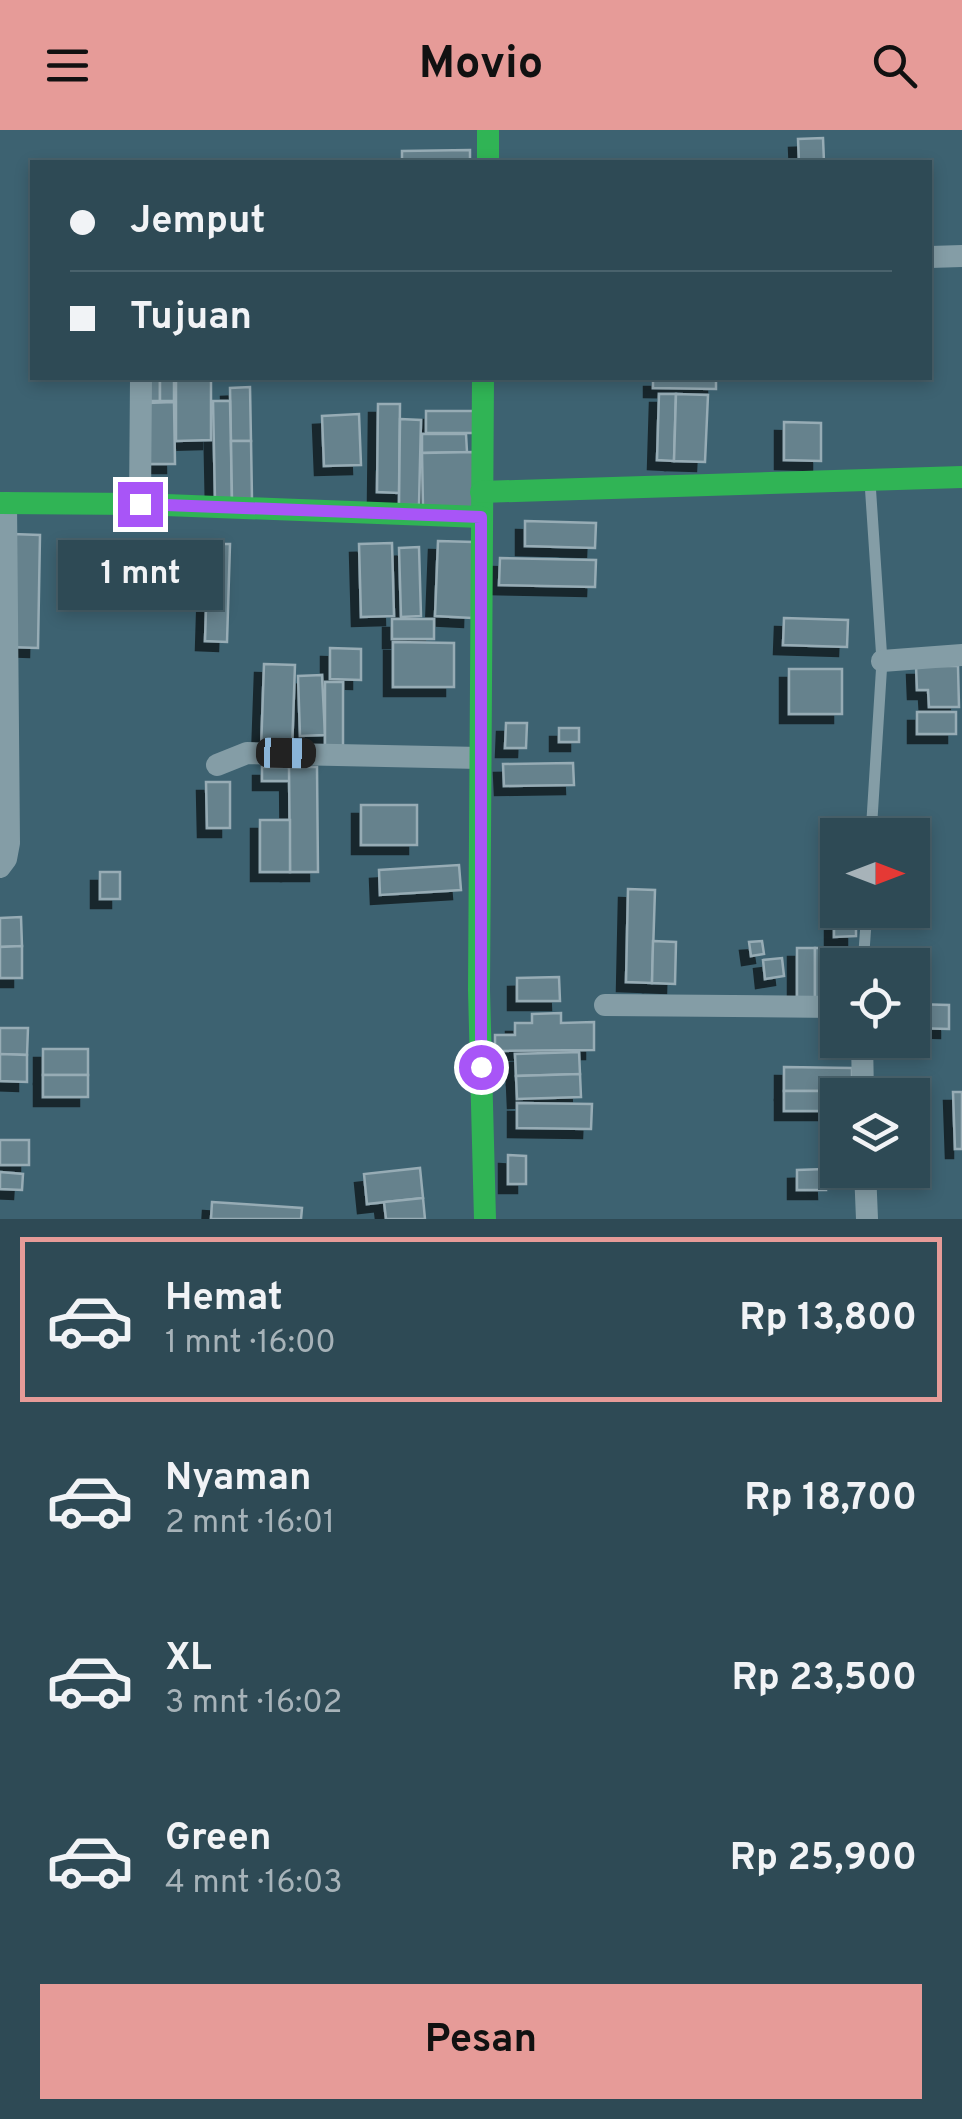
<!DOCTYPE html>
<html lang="id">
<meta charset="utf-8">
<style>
:root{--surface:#2e4a55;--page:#3a545f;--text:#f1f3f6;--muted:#a7b3b9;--line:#49626c;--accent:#e69b98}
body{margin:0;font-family:Overpass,sans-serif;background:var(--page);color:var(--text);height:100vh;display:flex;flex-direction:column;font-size:38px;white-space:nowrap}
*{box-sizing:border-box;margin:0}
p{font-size:32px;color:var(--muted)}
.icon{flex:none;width:55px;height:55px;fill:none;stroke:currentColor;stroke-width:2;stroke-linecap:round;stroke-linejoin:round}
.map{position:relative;height:1089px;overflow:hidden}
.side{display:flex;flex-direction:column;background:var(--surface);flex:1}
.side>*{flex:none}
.hud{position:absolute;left:30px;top:30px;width:902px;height:220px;border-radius:0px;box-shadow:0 5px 15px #0003,0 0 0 2px var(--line);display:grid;align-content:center;height:220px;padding:0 40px;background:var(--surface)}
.needle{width:65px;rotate:90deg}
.buttons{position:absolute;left:820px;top:688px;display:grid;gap:20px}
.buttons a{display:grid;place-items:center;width:110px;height:110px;border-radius:0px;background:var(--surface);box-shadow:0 5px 15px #0003,0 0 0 2px var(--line);font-size:50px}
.end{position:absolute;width:45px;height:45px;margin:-22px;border:12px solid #a855f7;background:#fff;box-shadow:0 0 0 5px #fff}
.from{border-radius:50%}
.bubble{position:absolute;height:70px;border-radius:0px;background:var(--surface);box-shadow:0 5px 15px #0003,0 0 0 2px var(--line);font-size:32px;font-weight:700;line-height:70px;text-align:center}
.car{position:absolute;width:30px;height:60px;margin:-30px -15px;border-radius:12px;box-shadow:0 0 8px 2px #0007;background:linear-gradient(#222 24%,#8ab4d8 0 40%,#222 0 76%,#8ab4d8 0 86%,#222 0)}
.hud b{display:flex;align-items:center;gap:35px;height:95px;font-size:38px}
.hud b+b{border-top:2px solid var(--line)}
.hud i{width:25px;height:25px;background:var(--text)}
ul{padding:18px 0 0;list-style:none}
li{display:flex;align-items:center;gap:30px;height:165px;margin:0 20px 15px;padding:0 20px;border:5px solid transparent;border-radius:0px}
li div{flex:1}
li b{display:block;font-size:38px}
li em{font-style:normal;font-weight:700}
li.current{border-color:var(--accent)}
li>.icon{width:90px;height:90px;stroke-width:1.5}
.action{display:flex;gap:20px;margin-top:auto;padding:20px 40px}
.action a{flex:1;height:115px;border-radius:0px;background:var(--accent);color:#111;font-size:40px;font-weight:700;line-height:115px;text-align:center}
header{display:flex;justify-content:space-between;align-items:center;height:130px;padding:0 40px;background:var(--accent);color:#111;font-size:45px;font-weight:700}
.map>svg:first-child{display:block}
.building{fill:#66828d;stroke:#97acb5;stroke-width:2.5;filter:url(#shadow)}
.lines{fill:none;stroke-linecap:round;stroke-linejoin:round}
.lane{stroke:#849da6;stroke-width:11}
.street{stroke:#849da6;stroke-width:22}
.fast{stroke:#30b455;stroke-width:22}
.route{stroke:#a855f7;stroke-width:12}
</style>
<header><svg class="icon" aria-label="menu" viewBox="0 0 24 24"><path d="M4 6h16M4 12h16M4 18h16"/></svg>Movio<svg class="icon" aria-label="search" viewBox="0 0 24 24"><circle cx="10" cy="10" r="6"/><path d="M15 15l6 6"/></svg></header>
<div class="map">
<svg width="962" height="1089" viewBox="0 0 962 1089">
<defs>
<filter id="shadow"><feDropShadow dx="-9" dy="9" stdDeviation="0" flood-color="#0009"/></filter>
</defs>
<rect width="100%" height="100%" fill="#3d6271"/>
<g class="building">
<polygon points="823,8 824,32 799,32 798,9"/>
<polygon points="470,20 470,32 402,32 402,21"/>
<polygon points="145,248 160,248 160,271 146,271"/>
<rect x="160" y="248" width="14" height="23"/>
<polygon points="176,248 211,248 211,310 176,311"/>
<polygon points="653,248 716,248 716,259 653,258"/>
<polygon points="250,257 251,311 231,311 230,258"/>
<polygon points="659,264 676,264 674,331 657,330"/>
<polygon points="676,264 708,265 705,332 674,331"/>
<polygon points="213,271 230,271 232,370 215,370"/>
<polygon points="174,272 175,334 148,334 147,273"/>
<polygon points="378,274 400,274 399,363 377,362"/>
<rect x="426" y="281" width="49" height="22"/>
<polygon points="359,284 361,335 324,336 322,286"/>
<polygon points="400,289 421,290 419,375 399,375"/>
<polygon points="784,292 821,293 821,331 784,330"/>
<polygon points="422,304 466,304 467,322 422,323"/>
<polygon points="231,311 251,311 252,369 232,370"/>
<polygon points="474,322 474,377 423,378 422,323"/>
<polygon points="525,391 596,393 595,418 525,416"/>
<polygon points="12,404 40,405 38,518 10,517"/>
<polygon points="438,411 474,412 472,488 435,486"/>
<polygon points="392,413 394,486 361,487 359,414"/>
<polygon points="208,414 230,414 227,512 205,511"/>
<polygon points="149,416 170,416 171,465 149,465"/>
<polygon points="419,417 421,486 401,487 399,418"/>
<polygon points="500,428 596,430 595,457 499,455"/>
<polygon points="784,488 848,490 847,517 783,515"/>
<rect x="392" y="489" width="42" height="20"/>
<polygon points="393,512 454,513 454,557 393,557"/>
<polygon points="330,518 361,519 361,550 330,549"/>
<polygon points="264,534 295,535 292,621 261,620"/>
<polygon points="916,536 958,536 959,577 929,577 928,560 917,560"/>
<rect x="789" y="539" width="53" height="45"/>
<polygon points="322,545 325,605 300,606 298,546"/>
<rect x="325" y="552" width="18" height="67"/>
<rect x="917" y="582" width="39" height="22"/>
<polygon points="506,593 527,593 526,618 505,618"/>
<rect x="559" y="598" width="20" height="14"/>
<polygon points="573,633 574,655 504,656 503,634"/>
<polygon points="262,637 289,637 290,651 262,651"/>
<polygon points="289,637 317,637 318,742 290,742"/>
<polygon points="206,652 230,652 230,698 207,698"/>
<rect x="361" y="675" width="56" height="40"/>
<rect x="260" y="690" width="30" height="52"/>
<polygon points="459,735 461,760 380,765 379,740"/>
<rect x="100" y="742" width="20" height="27"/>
<polygon points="628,759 655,760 652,853 626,852"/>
<polygon points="838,767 838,780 856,782 834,783 834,768"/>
<polygon points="856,782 856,806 834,807 834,783"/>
<polygon points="21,787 22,816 0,817 0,788"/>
<polygon points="653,811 676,812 675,854 652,853"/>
<polygon points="762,811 764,824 751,826 749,812"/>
<polygon points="22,816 22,848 0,848 0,817"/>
<rect x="797" y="818" width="18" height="53"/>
<rect x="815" y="818" width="16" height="53"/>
<polygon points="831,818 856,818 856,835 838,835 838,871 831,871"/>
<polygon points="928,818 928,843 912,843 912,835 876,835 875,819"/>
<polygon points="782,828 784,846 765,849 763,830"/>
<polygon points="559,847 560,871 517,871 517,848"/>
<polygon points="912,874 949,875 949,899 912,898"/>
<polygon points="561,883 561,893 594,892 594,920 495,921 495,905 515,905 515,893 532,893 532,884"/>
<polygon points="0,898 28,898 27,925 0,924"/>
<rect x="43" y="919" width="45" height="26"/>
<polygon points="579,922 580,944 516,946 515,924"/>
<polygon points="0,924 27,925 27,952 0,951"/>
<polygon points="784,937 852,938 852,961 784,961"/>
<polygon points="580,944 581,967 517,969 516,946"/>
<rect x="43" y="945" width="45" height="22"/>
<rect x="784" y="961" width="50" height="20"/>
<polygon points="953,962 962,962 962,1019 955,1019"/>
<polygon points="517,973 592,974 591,999 517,998"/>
<rect x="0" y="1010" width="29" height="25"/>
<polygon points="508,1025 526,1026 526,1054 508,1054"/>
<polygon points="420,1038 423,1068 367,1074 364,1044"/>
<polygon points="825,1039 826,1060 797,1060 797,1040"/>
<polygon points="0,1042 23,1044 22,1060 0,1059"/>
<polygon points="423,1068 425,1089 386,1089 384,1072"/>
<polygon points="212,1072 302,1078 301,1089 211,1089"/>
</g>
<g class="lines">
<g class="lane">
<polyline points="870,352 882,531 871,705"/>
<polyline points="863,835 867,780"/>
</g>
<g class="street">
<polyline points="930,127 962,126"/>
<polyline points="140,374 141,248"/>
<polyline points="882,531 962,525"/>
<polyline points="217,635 247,623 480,628"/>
<polyline points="0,737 6,729 9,713 6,373"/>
<polyline points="605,875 838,877"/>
<polyline points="862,910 863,965"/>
<polyline points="865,1040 867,1089"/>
</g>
<g class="fast">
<polyline points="488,0 488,32"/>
<polyline points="483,248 479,860 485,1089"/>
<polyline points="481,362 962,347"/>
<polyline points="0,373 140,374 481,387"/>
</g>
</g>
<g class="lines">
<polyline class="route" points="140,374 481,387 481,937"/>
</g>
</svg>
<div class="buttons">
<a><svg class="needle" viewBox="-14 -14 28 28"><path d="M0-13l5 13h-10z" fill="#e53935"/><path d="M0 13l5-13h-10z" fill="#a7b3b9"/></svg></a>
<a><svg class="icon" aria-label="locate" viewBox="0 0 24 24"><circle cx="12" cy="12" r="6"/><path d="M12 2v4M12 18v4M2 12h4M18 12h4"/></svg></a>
<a><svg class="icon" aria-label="layers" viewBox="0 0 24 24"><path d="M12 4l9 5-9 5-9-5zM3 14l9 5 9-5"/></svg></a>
</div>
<i class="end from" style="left:481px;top:937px"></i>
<i class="end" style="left:140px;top:374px"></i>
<div class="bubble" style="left:58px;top:410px;width:165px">1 mnt</div>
<i class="car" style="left:286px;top:623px;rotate:91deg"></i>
<div class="hud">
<b><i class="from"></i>Jemput</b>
<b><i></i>Tujuan</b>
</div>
</div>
<section class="side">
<ul>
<li class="current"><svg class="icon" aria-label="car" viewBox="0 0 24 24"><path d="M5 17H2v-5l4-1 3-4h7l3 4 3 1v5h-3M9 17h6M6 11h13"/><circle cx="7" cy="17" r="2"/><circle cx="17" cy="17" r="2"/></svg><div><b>Hemat</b><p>1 mnt · 16:00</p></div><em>Rp 13,800</em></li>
<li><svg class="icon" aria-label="car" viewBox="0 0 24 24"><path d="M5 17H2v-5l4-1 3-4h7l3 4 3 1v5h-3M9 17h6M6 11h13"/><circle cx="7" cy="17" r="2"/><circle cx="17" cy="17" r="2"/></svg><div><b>Nyaman</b><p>2 mnt · 16:01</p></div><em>Rp 18,700</em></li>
<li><svg class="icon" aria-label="car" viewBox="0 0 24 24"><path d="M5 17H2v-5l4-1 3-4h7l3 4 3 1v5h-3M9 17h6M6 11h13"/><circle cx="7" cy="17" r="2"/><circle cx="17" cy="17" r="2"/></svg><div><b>XL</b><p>3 mnt · 16:02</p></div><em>Rp 23,500</em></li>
<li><svg class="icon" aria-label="car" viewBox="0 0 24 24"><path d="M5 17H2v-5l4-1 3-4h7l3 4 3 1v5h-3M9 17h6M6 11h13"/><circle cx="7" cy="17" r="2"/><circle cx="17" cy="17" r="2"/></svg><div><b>Green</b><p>4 mnt · 16:03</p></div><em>Rp 25,900</em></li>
</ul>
<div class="action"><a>Pesan</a></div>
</section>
